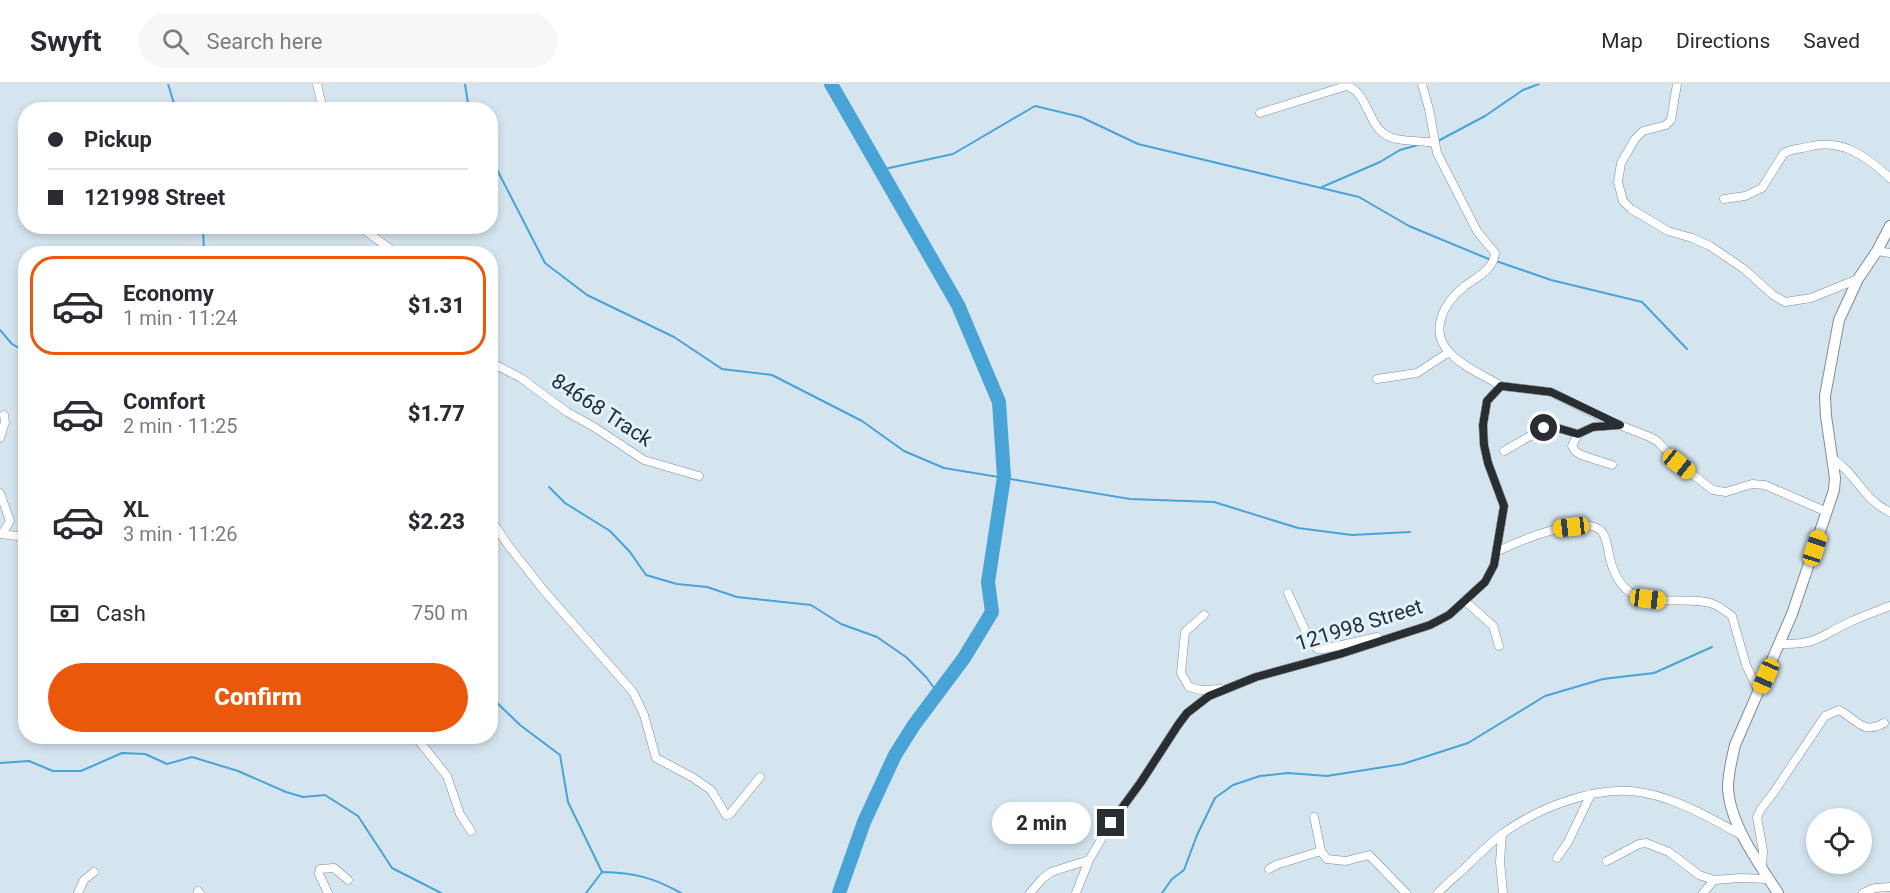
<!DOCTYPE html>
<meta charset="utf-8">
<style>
:root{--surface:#fff;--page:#f7f7f7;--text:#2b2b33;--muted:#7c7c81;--line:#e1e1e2;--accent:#ea580c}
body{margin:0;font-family:Roboto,sans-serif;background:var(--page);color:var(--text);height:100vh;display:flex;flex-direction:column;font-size:22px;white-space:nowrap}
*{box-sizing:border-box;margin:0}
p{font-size:20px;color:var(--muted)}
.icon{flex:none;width:33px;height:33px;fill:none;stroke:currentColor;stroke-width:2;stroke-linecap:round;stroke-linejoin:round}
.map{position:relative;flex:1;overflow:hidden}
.panel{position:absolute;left:18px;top:162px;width:480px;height:498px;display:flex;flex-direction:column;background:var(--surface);border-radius:24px;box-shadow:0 3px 9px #0003}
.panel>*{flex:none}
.banner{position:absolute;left:18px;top:18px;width:480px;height:132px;border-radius:24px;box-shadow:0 3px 9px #0003;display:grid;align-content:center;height:132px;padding:0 30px;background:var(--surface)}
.fabs{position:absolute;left:1806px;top:724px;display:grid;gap:12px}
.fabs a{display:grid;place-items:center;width:66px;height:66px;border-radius:50%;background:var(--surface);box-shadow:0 3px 9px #0003;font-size:30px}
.end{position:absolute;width:27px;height:27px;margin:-14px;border:8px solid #282e32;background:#fff;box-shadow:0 0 0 3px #fff}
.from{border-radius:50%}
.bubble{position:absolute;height:42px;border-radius:21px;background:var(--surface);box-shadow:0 3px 9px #0003;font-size:20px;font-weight:800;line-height:42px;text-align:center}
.car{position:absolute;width:18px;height:36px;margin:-18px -9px;border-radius:8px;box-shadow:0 0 4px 2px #0007;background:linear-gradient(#f5c518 24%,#345 0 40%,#f5c518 0 76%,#345 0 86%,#f5c518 0)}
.banner b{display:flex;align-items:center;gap:21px;height:57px;font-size:22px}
.banner b+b{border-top:2px solid var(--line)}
.banner i{width:15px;height:15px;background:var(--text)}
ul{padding:10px 0 0;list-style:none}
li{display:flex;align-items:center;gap:18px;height:99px;margin:0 12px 9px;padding:0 18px;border:3px solid transparent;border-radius:24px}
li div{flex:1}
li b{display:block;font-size:22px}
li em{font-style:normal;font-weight:800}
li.selected{border-color:var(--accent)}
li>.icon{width:54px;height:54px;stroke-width:1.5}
.pay{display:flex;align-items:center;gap:15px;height:66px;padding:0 30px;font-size:22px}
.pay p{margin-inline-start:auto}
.button{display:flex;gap:12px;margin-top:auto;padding:12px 30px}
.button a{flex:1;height:69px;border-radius:36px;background:var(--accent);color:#fff;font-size:24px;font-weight:800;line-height:69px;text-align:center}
header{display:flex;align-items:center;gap:36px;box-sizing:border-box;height:84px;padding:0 30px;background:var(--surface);border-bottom:2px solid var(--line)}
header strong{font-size:28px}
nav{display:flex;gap:33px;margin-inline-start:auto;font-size:21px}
.search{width:420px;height:54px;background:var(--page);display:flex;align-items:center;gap:15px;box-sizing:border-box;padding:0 21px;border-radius:33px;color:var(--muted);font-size:22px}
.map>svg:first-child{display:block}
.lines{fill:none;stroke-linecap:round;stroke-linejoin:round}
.stream{stroke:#48a3d7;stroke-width:2}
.river{stroke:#48a3d7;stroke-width:14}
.street-casing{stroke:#7e8c96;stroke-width:9}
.secondary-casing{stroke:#7e8c96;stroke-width:12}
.street{stroke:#fff;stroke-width:8}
.secondary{stroke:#fff;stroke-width:10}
.route{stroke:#282e32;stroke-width:8}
.labels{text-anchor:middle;stroke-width:6;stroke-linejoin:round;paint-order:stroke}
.street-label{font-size:21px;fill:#282e32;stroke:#e2f2fd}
</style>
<header>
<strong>Swyft</strong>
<div class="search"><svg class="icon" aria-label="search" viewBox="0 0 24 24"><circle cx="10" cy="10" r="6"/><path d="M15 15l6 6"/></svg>Search here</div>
<nav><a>Map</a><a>Directions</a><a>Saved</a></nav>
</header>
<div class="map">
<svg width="1890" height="809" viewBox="0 0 1890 809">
<rect width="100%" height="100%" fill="#d5e5ef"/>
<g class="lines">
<g class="stream">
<polyline points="168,0 176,26"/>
<polyline points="465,0 469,26"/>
<polyline points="1438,57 1485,32 1523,6 1539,0"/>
<polyline points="490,72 545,179 587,211 674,253 722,285 772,291 862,337 904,367 944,384 1130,415 1214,418 1298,444 1352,451 1410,448"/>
<polyline points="880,86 953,70 1035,22 1081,33 1138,60 1359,113 1409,142 1491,176"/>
<polyline points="1322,103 1380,78 1400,66 1418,61"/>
<polyline points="203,142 204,170"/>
<polyline points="1496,177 1551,196 1642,218 1687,265"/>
<polyline points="0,246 12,260 26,268"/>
<polyline points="549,403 565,419 610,447 630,468 646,491 677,500 707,503 737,513 811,521 841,540 877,553 906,573 926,593 938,609"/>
<polyline points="490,612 520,641 560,671 568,718 602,788"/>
<polyline points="0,679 29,677 53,687 81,687 122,669 145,670 167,680 192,673 238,687 286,708 303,713 325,711 358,732 392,784 441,809"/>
<path d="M586 809 602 788C635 789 652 793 681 809"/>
<polyline points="1162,809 1172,795 1184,786 1197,751 1215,714 1233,701 1260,692 1288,689 1327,692 1403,680 1468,659 1545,612 1603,595 1654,589 1712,563"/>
</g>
<polyline class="river" points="831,0 958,221 999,318 1004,393 988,498 992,528 964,574 914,641 895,671 864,738 839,809"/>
<g class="street-casing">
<g id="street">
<polyline points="317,0 323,26"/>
<path d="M1422 0 1429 25 1437 69 1477 147 1495 169C1494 186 1476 193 1465 202 1444 218 1428 247 1450 269 1463 283 1485 292 1501 302"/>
<polyline points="1677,0 1671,36 1666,41 1643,47 1635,55 1621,79 1618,98 1623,117 1631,125 1668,147 1692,154 1710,162 1744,185 1773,211 1785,218 1811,214 1858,195"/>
<path d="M1260 29 1346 2C1366 6 1368 38 1383 49 1396 59 1418 56 1434 59"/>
<path d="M1724 115 1745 112 1762 104 1784 69C1791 65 1799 65 1807 63 1841 54 1865 71 1890 94"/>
<polyline points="359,142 397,170"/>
<polyline points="1877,167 1890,169"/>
<polyline points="490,278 521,294 567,328 594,343 644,376 699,392"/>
<polyline points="1377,295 1417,289 1449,268"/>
<polyline points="1578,350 1572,362 1575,367 1581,371 1612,381"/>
<polyline points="0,354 5,338 4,331"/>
<polyline points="1504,367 1544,344 1554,343 1578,350 1593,343 1616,341"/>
<path d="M1833 375C1857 390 1862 415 1890 428"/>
<polyline points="0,409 10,437 2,450"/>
<polyline points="490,434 508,461 545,508 633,608 644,631 656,674 692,693 711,706 726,731 730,730 760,693"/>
<polyline points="0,450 26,453"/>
<path d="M1498 467C1517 458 1585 428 1602 448 1606 453 1607 460 1608 465 1611 483 1618 503 1635 511 1658 522 1691 512 1713 520 1720 522 1726 528 1732 532L1746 581 1759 608"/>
<polyline points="1288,509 1312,561 1318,565 1324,565 1377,553"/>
<polyline points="1464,516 1493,542 1499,562"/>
<polyline points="1204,531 1185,548 1181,589 1189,603 1201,606 1221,605"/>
<path d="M1780 560C1819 561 1819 552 1850 538 1863 532 1877 527 1890 522"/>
<polyline points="415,652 447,692 460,730 471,747"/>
<polyline points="1314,733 1321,767 1327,775 1346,777 1369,771 1406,809"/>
<polyline points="1502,750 1500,778 1503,809"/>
<polyline points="1557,774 1568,758 1591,710"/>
<polyline points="1607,777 1639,760 1646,759 1669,768 1699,791 1714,796 1740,794 1769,795"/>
<path d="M1762 783 1763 767 1757 733 1761 725 1774 708 1825 632 1839 626C1858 636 1862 651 1884 639"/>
<polyline points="1269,785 1276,781 1321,767"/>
<polyline points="198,807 200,809"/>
<polyline points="78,809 84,796 94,788"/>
<polyline points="328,809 319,790 320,785 334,784 348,796"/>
<polyline points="1030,809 1042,795 1051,788 1089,776 1111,739 1141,698 1178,641 1187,629 1209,612 1256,593 1340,570 1430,541 1449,531 1485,498 1494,481 1504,422 1488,379 1484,361 1483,341 1487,317 1501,302 1551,308 1609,337 1650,353 1657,357 1679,380 1713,406 1726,408 1752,400 1765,401 1827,428"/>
<polyline points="1076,809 1089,776"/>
<path d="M1438 809C1446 800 1456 792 1465 784 1477 772 1489 760 1502 750 1536 725 1589 704 1631 707 1669 710 1709 733 1741 751"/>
<polyline points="1703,809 1714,796"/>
<polyline points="1863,809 1875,804 1890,803"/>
</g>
</g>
<g class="secondary-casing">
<path id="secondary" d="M1778 809C1759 780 1729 739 1728 703 1728 689 1732 675 1735 661L1792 530 1834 406 1835 394 1826 332 1825 312 1839 236 1858 195 1877 167 1890 142"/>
</g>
<use href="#street" class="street"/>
<use href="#secondary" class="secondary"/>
</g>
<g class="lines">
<polyline class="route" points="1111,739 1141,698 1178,641 1187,629 1209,612 1256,593 1340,570 1430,541 1449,531 1485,498 1494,481 1504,422 1488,379 1484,361 1483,341 1487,317 1501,302 1551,308 1620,341 1593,343 1578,350 1554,343 1544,344"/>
</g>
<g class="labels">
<g class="street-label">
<text transform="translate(602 326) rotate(33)" y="7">84668 Track</text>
<text transform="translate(1359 541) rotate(-17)" y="7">121998 Street</text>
</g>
</g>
</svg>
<div class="fabs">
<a><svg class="icon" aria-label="locate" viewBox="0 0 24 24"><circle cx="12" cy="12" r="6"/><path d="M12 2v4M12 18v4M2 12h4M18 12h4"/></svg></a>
</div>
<i class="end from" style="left:1544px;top:344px"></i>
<i class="end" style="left:1111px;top:739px"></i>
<div class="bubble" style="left:992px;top:718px;width:99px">2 min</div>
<i class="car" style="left:1679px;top:380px;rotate:129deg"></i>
<i class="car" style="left:1571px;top:443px;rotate:263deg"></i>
<i class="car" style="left:1815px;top:464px;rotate:18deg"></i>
<i class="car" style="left:1648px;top:515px;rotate:97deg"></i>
<i class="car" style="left:1766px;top:592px;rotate:204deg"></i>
<div class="banner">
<b><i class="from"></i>Pickup</b>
<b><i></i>121998 Street</b>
</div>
<section class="panel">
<ul>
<li class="selected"><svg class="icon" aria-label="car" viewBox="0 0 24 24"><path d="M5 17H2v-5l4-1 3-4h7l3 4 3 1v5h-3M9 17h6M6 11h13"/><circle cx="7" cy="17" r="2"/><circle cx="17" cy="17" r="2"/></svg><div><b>Economy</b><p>1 min · 11:24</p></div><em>$1.31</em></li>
<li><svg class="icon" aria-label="car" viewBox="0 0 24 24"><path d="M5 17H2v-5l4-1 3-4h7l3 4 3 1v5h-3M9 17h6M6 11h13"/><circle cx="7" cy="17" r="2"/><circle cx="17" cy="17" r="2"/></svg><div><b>Comfort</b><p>2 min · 11:25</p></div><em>$1.77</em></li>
<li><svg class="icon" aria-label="car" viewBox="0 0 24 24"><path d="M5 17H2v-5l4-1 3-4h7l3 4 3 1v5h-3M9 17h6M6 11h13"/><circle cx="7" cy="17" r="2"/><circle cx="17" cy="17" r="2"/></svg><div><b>XL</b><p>3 min · 11:26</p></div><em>$2.23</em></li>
</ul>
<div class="pay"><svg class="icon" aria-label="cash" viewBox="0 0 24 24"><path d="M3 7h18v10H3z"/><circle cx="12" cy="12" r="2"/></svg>Cash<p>750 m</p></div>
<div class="button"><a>Confirm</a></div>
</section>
</div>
